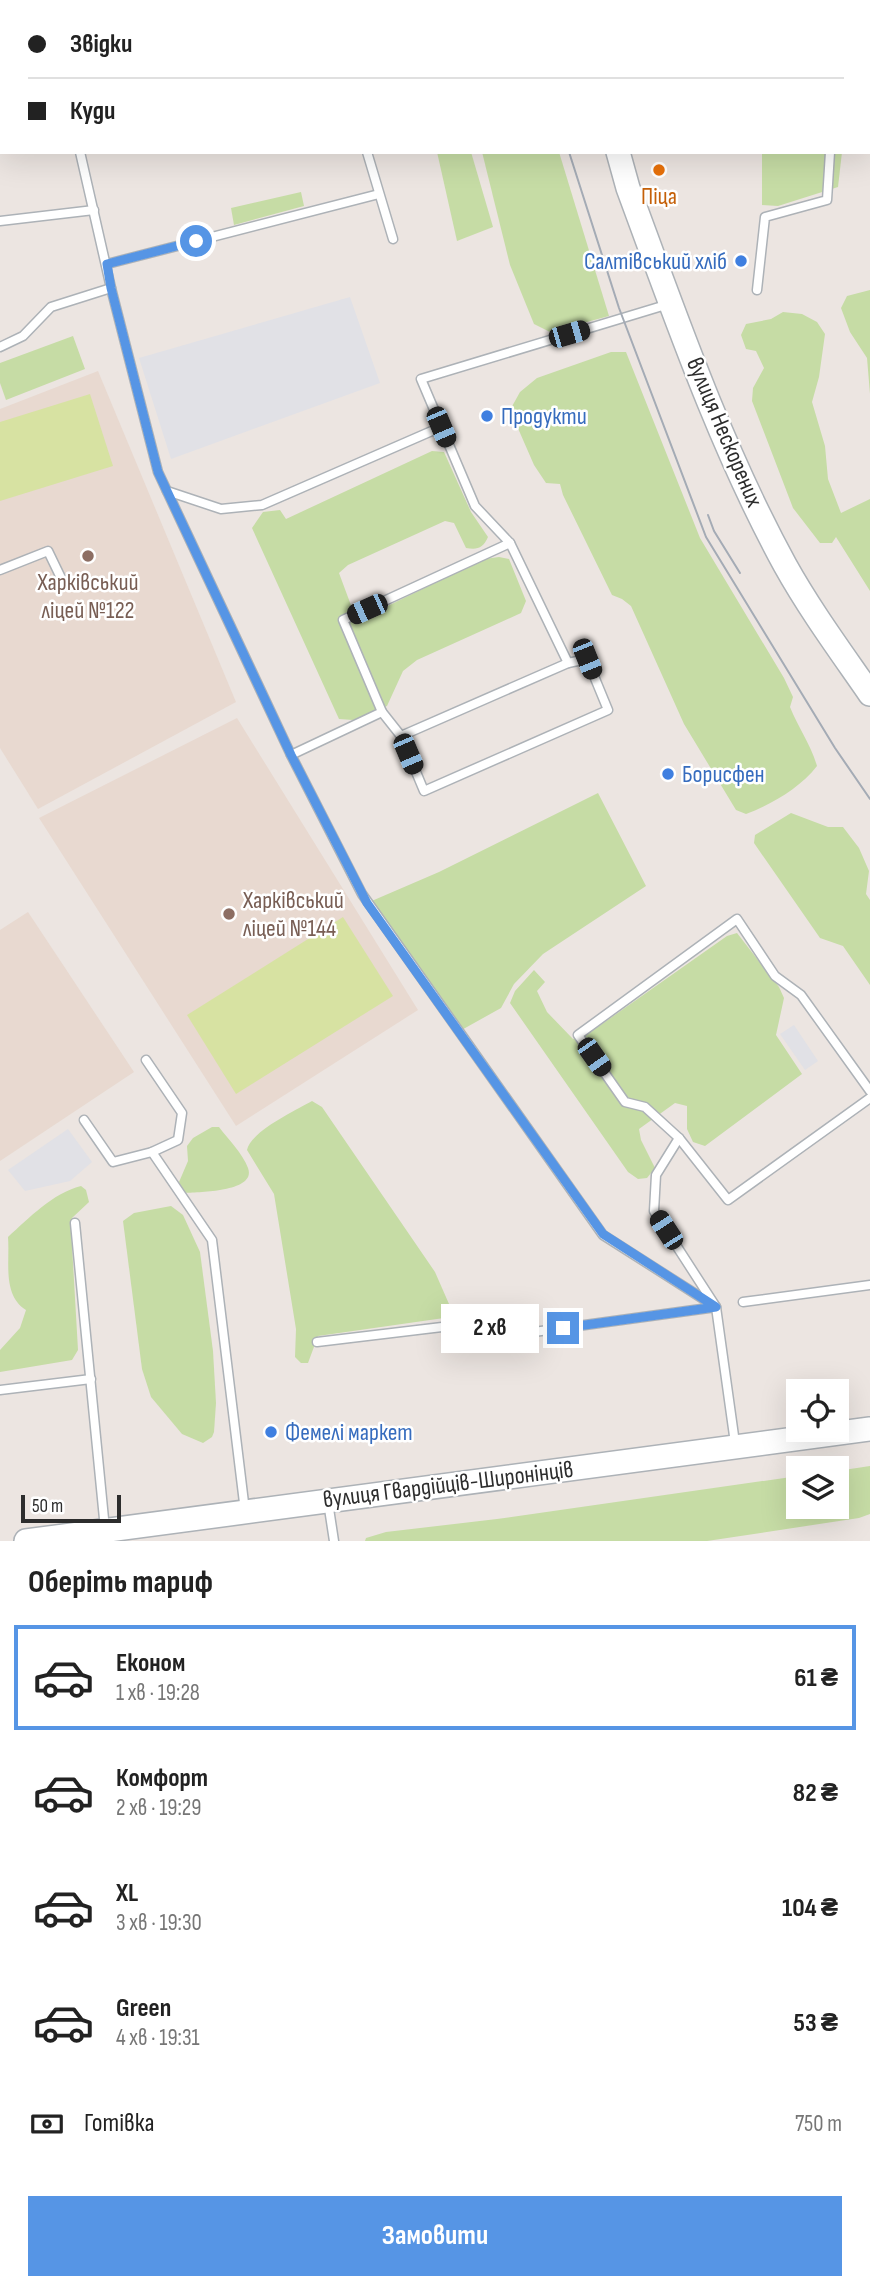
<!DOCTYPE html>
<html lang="uk">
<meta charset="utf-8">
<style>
:root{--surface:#fff;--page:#f2f2f2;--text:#222;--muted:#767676;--line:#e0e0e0;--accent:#5695e5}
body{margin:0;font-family:"Sofia Sans Condensed",sans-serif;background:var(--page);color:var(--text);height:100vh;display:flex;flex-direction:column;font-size:26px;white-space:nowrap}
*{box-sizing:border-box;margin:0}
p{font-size:23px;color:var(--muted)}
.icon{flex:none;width:38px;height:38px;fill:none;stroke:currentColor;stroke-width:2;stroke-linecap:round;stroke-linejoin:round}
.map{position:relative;height:1541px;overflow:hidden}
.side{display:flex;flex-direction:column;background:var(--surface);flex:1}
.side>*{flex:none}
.top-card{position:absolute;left:0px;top:0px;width:872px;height:154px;box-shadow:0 7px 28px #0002;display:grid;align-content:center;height:154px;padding:0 28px;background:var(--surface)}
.tools{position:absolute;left:786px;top:1379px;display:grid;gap:14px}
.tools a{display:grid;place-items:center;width:63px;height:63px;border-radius:0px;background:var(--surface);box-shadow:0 7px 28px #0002;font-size:35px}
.scale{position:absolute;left:21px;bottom:18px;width:100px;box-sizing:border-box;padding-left:7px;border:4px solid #2d2d2d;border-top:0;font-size:19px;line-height:24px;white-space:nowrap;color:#2d2d2d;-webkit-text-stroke:5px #fff;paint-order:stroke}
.end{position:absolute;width:32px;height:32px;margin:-16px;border:9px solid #5695e5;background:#fff;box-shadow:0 0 0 4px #fff}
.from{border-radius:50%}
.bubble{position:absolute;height:49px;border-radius:0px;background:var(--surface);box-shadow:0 7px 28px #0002;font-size:23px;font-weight:700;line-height:49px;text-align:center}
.car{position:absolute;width:21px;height:42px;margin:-21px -10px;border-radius:9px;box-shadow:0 0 5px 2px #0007;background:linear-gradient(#222 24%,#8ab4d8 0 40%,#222 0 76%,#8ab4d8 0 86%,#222 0)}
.top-card b{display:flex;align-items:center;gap:24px;height:66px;font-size:26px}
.top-card b+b{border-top:2px solid var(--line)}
.top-card i{width:18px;height:18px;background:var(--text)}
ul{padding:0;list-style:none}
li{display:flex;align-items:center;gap:21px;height:105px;margin:0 14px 10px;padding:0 14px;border:4px solid transparent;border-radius:0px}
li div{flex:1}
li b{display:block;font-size:26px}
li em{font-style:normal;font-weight:700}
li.current{border-color:var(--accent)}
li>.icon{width:63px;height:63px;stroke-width:1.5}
h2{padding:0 28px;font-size:32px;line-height:84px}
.pay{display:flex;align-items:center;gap:18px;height:77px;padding:0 28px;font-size:26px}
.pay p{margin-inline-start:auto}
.primary-button{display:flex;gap:14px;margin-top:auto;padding:14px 28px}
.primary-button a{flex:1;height:80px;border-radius:0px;background:var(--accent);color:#fff;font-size:28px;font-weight:700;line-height:80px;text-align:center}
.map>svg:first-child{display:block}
.industrial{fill:#e1e1e6}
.education{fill:#e8d9d0}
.green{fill:#c6dca5}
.pitch{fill:#d7e2a2}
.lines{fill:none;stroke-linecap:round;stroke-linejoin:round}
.lane-casing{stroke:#adb2b7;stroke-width:11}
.secondary-casing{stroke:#adb2b7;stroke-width:26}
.lane{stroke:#fff;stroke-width:8}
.secondary{stroke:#fff;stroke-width:23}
.tram{stroke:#a4abb5;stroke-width:2}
.route{stroke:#5695e5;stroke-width:9}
.food-dot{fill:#e8710a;stroke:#fff;stroke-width:2.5}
.shop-dot{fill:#3f7fe0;stroke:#fff;stroke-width:2.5}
.education-dot{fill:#8d6e63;stroke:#fff;stroke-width:2.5}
.labels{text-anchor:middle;stroke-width:5;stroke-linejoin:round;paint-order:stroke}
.food-label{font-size:24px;fill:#c56008;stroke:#fff}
.shop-label{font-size:24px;fill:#366cbe;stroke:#fff;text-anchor:start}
.street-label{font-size:24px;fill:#2d2d2d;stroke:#fff}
.education-label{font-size:24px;fill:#785e54;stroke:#fff}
</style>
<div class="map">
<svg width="870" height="1541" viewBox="0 0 870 1541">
<rect width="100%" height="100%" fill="#ece5e1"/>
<g class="industrial">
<polygon points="350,297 380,383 171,459 139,358"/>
<polygon points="794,1025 818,1061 805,1070 780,1034"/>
<polygon points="68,1129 92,1162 70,1181 25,1191 8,1170"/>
</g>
<g class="education">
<polygon points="98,371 236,702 38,809 0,748 0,409"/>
<polygon points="237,718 418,1010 236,1126 39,818"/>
<polygon points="28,912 134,1072 0,1161 0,930"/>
</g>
<g class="green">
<polygon points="437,152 471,152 493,227 457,241"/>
<polygon points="482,152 559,152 609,316 550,332 534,324 510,265"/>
<polygon points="762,152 842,152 838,187 778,206 762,205"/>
<polygon points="301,192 304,206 234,225 231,208"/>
<polygon points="870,290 870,394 867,358 850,332 841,308 847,296"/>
<polygon points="783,312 802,314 817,322 825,334 819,377 812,402 825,446 828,479 841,513 870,499 870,591 836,537 832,543 820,543 793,508 752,401 753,388 764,368 756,351 746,349 741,335 746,324 771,319"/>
<polygon points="73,336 85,369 6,400 0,383 0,363"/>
<path d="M611 352H626L700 538 784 678 793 697 790 707C798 727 811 745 817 766 800 788 772 804 746 814L736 810 684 724 631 606 622 599 612 595 563 495 560 484 546 483 534 465 510 410 520 392 537 378Z"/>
<path d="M432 451 444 452 471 512 488 537C483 548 478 550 466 548L454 523 445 521 348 565 339 573 352 608 365 617 484 559 499 557 509 559 526 601 521 613 417 660 403 671 387 706 353 720 339 719 252 528 263 512 280 510 286 519Z"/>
<polygon points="598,793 646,886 543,954 514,984 501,1008 458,1032 367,903 439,872"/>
<polygon points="791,813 828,827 843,827 859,848 869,871 866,894 870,900 870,985 843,946 820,938 754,843 755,835"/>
<polygon points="737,933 779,987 784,998 776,1035 802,1074 705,1146 693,1142 687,1129 687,1106 675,1103 639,1129 641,1140 655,1168 647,1178 638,1179 628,1172 510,1003 515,991 534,970 545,982 537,991 547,1012 573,1039 585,1036 727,936"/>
<path d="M312 1101 322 1107 435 1272 449 1304 450 1312 444 1318 318 1336 308 1363H301L295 1357 296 1329 274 1194 247 1150C250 1132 296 1110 312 1101Z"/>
<path d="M212 1127H219C228 1139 243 1154 248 1168 257 1192 198 1192 184 1193L179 1182 188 1161 187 1146 193 1138Z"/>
<path d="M81 1186 86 1190 89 1202 72 1218 71 1228 78 1350 72 1360 0 1372V1350L20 1328 26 1310C2 1295 10 1262 8 1237 29 1218 53 1193 81 1186Z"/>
<polygon points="171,1206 183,1215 200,1252 213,1351 216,1403 214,1432 212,1437 203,1443 182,1434 151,1397 142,1369 123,1221 134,1213"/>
<polygon points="870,1466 870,1514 859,1518 707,1541 365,1541 366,1538 386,1532 497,1519 798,1476 798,1507 836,1507 837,1471"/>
</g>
<g class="pitch">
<polygon points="90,394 113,466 0,501 0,422"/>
<polygon points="343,917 393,996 236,1094 187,1015"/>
</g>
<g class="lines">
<g class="lane-casing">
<g id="lane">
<polyline points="43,0 43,2"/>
<polyline points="137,0 138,2"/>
<polyline points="322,0 323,2"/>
<polyline points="849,0 849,2"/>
<polyline points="80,152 111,288 158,472 291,755 362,894 603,1235 716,1307 654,1211 656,1175 679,1138"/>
<polyline points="367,152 393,239"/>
<polyline points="0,221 94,210"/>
<polyline points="107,264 379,194"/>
<polyline points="757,290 765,217 827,200 830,152"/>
<polyline points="0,347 23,336 51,307 111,288"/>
<polyline points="167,491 221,509 262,505 441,427"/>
<polyline points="0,570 48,551 62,580"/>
<polyline points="382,712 401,736 568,663 510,543"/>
<polyline points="401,736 424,791 608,710 587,659 568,663"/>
<polyline points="291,755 382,712 343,620 510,543 475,506 421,379 669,304"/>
<polyline points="146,1060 182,1113 178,1140 152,1152 212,1240 245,1511"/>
<polyline points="870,1091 801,995 775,976 737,919 578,1035 625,1102 645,1107 679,1138 728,1200 870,1098"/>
<polyline points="84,1120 113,1162 152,1152"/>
<polyline points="75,1223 105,1529"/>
<polyline points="743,1302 870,1285"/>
<polyline points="317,1342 492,1321 512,1335 716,1307 735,1443"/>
<polyline points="0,1390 91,1379"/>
<polyline points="328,1502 334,1541"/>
</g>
</g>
<g class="secondary-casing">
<g id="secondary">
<polyline points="577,0 578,2"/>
<path d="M618 152 628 188C675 315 720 446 785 565 810 610 841 652 870 694"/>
<polyline points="26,1541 870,1429"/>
</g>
</g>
<use href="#lane" class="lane"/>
<use href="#secondary" class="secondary"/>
<g class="tram">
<polyline points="525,0 525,2"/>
<polyline points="569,152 619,308 706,537 835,748 870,799"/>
<polyline points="708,515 714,531 740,573"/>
</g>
</g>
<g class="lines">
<polyline class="route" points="196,241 107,264 111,288 158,472 291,755 367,903 603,1234 716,1307 563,1328"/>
</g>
<circle class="food-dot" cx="659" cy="170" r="7"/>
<g class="shop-dot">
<circle cx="741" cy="261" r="7"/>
<circle cx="487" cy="416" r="7"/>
<circle cx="668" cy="774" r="7"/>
<circle cx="271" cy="1432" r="7"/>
</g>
<g class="education-dot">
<circle cx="88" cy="556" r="7"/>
<circle cx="229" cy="914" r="7"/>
</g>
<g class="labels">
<g class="food-label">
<text x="659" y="204">Піца</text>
</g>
<g class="shop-label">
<text x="727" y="269" text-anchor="end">Салтівський хліб</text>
<text x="501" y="424">Продукти</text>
<text x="682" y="782">Борисфен</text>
<text x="285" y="1440">Фемелі маркет</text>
</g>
<g class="street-label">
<text transform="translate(725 432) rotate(67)" y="8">вулиця Нескорених</text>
<text transform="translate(448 1484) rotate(-7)" y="8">вулиця Гвардійців-Широнінців</text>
</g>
<g class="education-label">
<text x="88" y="590">Харківський<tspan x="88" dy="28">ліцей №122</tspan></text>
<text x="243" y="908" text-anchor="start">Харківський<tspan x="243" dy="28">ліцей №144</tspan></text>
</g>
</g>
</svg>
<div class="tools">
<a><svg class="icon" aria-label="locate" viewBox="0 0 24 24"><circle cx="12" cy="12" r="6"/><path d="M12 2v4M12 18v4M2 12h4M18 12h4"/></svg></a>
<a><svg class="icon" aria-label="layers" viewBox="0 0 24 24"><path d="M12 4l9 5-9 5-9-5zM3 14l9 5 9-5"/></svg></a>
</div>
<div class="scale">50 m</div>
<i class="end from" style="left:196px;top:241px"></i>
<i class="end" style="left:563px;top:1328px"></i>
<div class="bubble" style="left:441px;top:1304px;width:98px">2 хв</div>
<i class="car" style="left:569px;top:334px;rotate:74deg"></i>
<i class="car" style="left:441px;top:427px;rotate:157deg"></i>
<i class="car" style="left:367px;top:609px;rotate:246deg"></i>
<i class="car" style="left:587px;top:659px;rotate:158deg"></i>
<i class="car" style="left:408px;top:754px;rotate:157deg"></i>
<i class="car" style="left:594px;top:1057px;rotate:145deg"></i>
<i class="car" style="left:666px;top:1230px;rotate:327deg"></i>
<div class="top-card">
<b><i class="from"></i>Звідки</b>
<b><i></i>Куди</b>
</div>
</div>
<section class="side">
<h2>Оберіть тариф</h2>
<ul>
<li class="current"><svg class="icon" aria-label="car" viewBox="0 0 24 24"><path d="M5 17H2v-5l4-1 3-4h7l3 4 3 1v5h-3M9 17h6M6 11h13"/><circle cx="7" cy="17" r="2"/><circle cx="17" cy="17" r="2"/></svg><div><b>Економ</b><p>1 хв · 19:28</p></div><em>61 ₴</em></li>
<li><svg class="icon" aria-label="car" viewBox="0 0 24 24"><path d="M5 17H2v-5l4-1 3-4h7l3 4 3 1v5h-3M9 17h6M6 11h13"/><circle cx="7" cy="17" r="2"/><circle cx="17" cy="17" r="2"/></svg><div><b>Комфорт</b><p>2 хв · 19:29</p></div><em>82 ₴</em></li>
<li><svg class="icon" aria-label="car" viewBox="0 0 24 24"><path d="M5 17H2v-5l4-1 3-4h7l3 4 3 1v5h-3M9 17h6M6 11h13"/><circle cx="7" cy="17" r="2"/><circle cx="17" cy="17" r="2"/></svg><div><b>XL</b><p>3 хв · 19:30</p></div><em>104 ₴</em></li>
<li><svg class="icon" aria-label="car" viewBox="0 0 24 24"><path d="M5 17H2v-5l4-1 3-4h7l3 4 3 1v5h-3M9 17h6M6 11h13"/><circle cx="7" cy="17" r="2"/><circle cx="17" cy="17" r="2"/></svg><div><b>Green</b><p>4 хв · 19:31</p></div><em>53 ₴</em></li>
</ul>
<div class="pay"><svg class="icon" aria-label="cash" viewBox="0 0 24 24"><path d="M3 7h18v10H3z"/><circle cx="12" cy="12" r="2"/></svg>Готівка<p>750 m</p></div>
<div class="primary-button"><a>Замовити</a></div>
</section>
